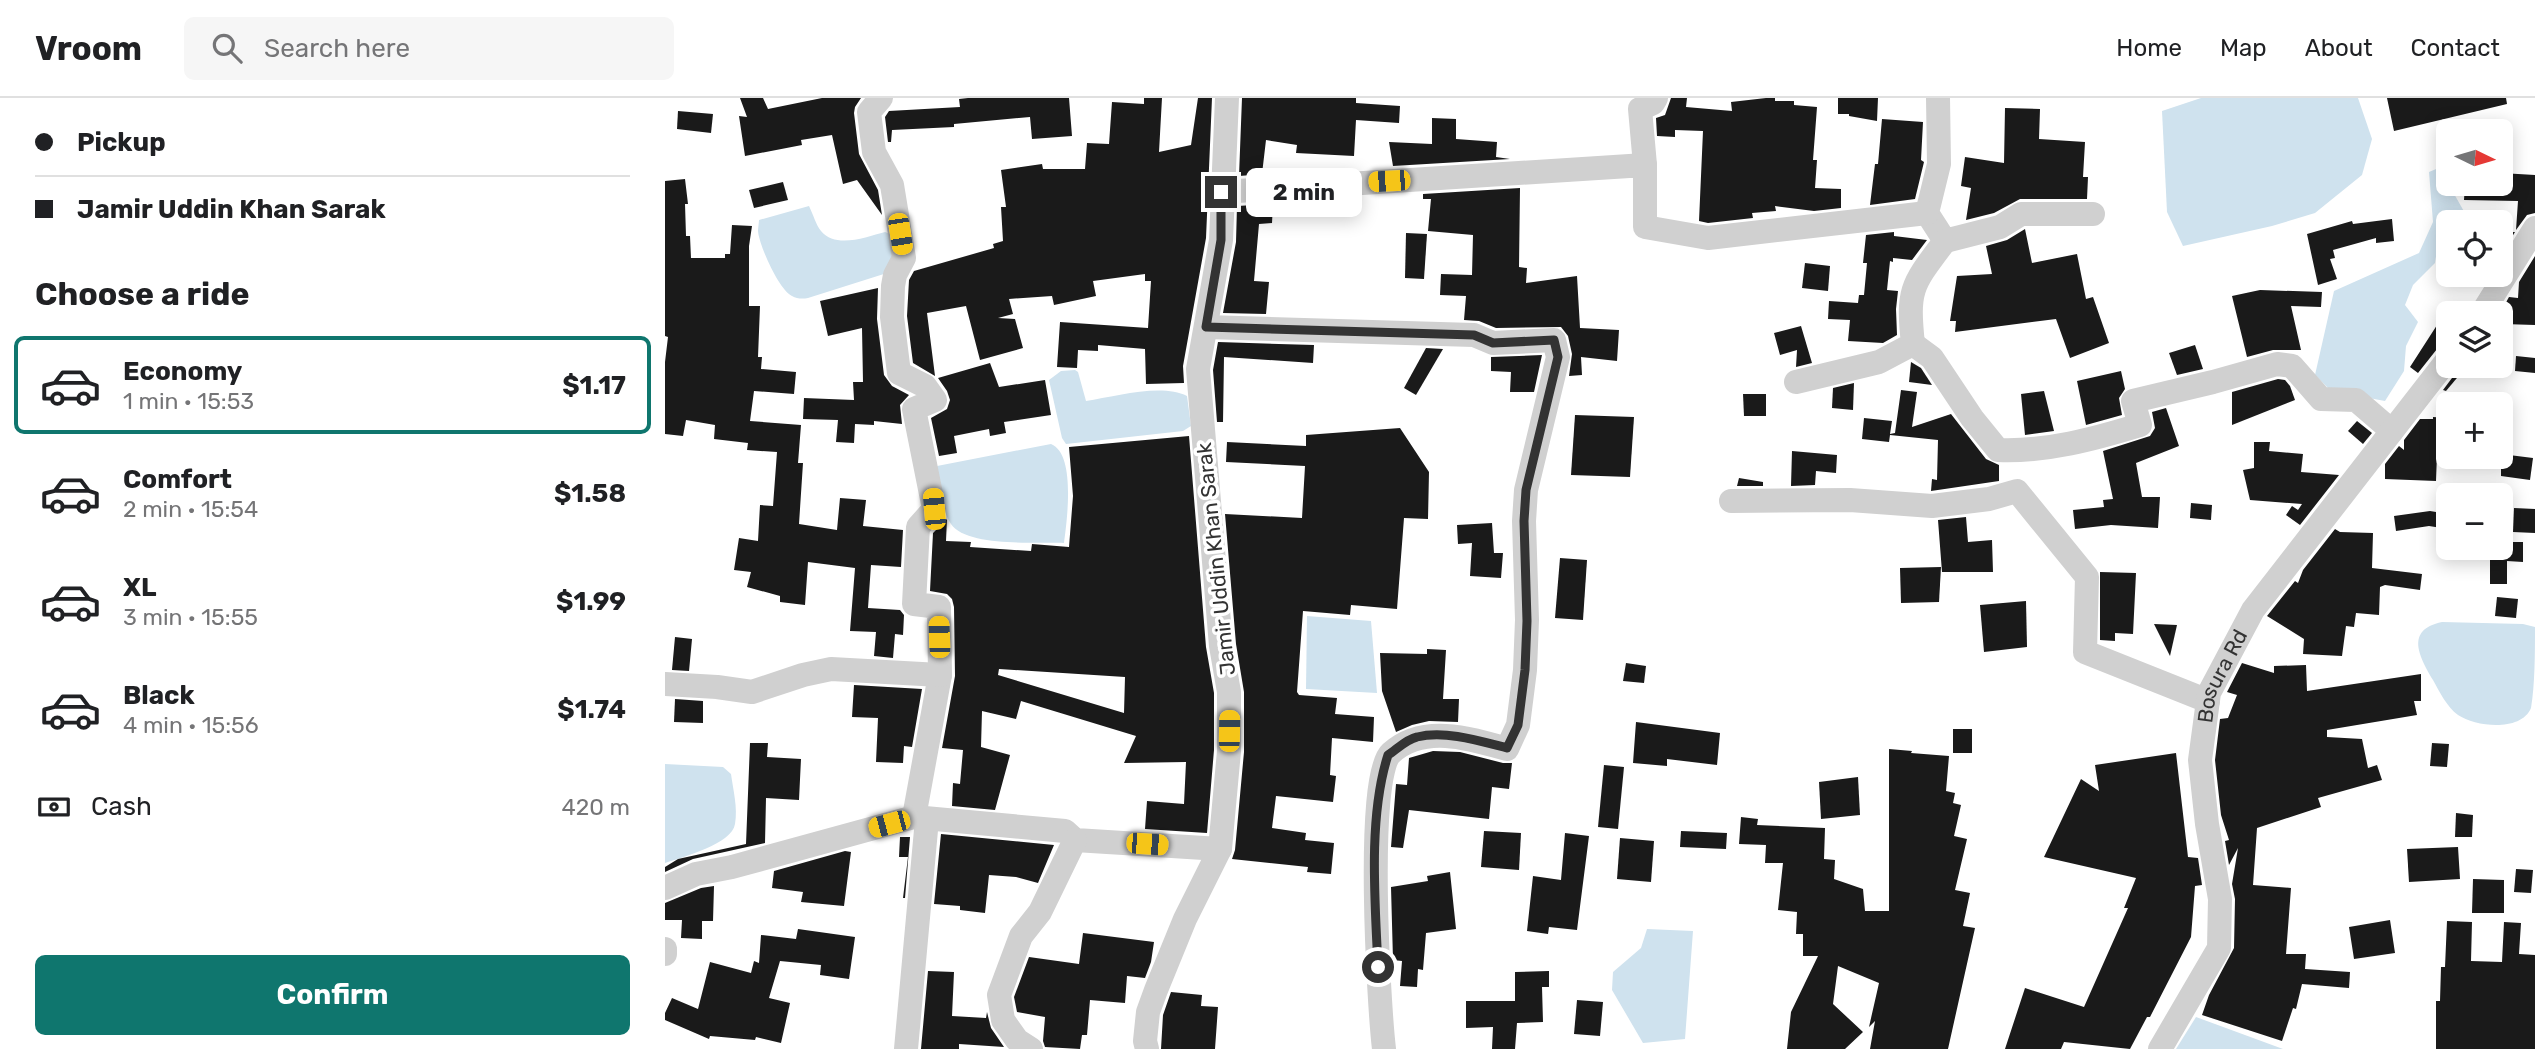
<!DOCTYPE html>
<meta charset="utf-8">
<style>
:root{--surface:#fff;--page:#f6f6f6;--text:#202124;--muted:#757577;--line:#e0e0e0;--accent:#0f766e}
body{margin:0;font-family:Rubik,sans-serif;background:var(--page);color:var(--text);height:100vh;display:flex;flex-direction:column;font-size:26px;white-space:nowrap}
*{box-sizing:border-box;margin:0}
p{font-size:23px;color:var(--muted)}
.icon{flex:none;width:38px;height:38px;fill:none;stroke:currentColor;stroke-width:2;stroke-linecap:round;stroke-linejoin:round}
.map{position:relative;flex:1;overflow:hidden}
.panel{display:flex;flex-direction:column;background:var(--surface);width:665px}
.panel>*{flex:none}
.banner{display:grid;align-content:center;height:154px;padding:0 35px;background:var(--surface)}
.needle{width:46px;rotate:95deg}
.buttons{position:absolute;left:1771px;top:21px;display:grid;gap:14px}
.buttons a{display:grid;place-items:center;width:77px;height:77px;border-radius:10px;background:var(--surface);box-shadow:0 4px 18px #0003;font-size:35px}
.end{position:absolute;width:32px;height:32px;margin:-16px;border:9px solid #333;background:#fff;box-shadow:0 0 0 4px #fff}
.from{border-radius:50%}
.bubble{position:absolute;height:49px;border-radius:10px;background:var(--surface);box-shadow:0 4px 18px #0003;font-size:23px;font-weight:700;line-height:49px;text-align:center}
.car{position:absolute;width:21px;height:42px;margin:-21px -10px;border-radius:9px;box-shadow:0 0 5px 2px #0007;background:linear-gradient(#f5c518 24%,#345 0 40%,#f5c518 0 76%,#345 0 86%,#f5c518 0)}
.banner b{display:flex;align-items:center;gap:24px;height:66px;font-size:26px}
.banner b+b{border-top:2px solid var(--line)}
.banner i{width:18px;height:18px;background:var(--text)}
ul{padding:0;list-style:none}
li{display:flex;align-items:center;gap:21px;height:98px;margin:0 14px 10px;padding:0 21px;border:4px solid transparent;border-radius:10px}
li div{flex:1}
li b{display:block;font-size:26px}
li em{font-style:normal;font-weight:700}
li.active{border-color:var(--accent)}
li>.icon{width:63px;height:63px;stroke-width:1.5}
h2{padding:0 35px;font-size:32px;line-height:84px}
.pay{display:flex;align-items:center;gap:18px;height:77px;padding:0 35px;font-size:26px}
.pay p{margin-inline-start:auto}
.action{display:flex;gap:14px;margin-top:auto;padding:14px 35px}
.action a{flex:1;height:80px;border-radius:10px;background:var(--accent);color:#fff;font-size:28px;font-weight:700;line-height:80px;text-align:center}
header{display:flex;align-items:center;gap:42px;box-sizing:border-box;height:98px;padding:0 35px;background:var(--surface);border-bottom:2px solid var(--line)}
header strong{font-size:33px}
nav{display:flex;gap:38px;margin-inline-start:auto;font-size:24px}
.search{width:490px;height:63px;background:var(--page);display:flex;align-items:center;gap:18px;box-sizing:border-box;padding:0 24px;border-radius:10px;color:var(--muted);font-size:26px}
main{display:flex;flex:1;min-height:0}
.map>svg:first-child{display:block}
.water{fill:#cfe2ee}
.building{fill:#1a1a1a;fill-rule:evenodd}
.lines{fill:none;stroke-linecap:round;stroke-linejoin:round}
.street{stroke:#d0d0d0;stroke-width:24}
.route{stroke:#333;stroke-width:9}
.labels{text-anchor:middle;stroke-width:7;stroke-linejoin:round;paint-order:stroke}
.street-label{font-size:21px;fill:#333;stroke:#fff}
</style>
<header>
<strong>Vroom</strong>
<div class="search"><svg class="icon" aria-label="search" viewBox="0 0 24 24"><circle cx="10" cy="10" r="6"/><path d="M15 15l6 6"/></svg>Search here</div>
<nav><a>Home</a><a>Map</a><a>About</a><a>Contact</a></nav>
</header>
<main>
<section class="panel">
<div class="banner">
<b><i class="from"></i>Pickup</b>
<b><i></i>Jamir Uddin Khan Sarak</b>
</div>
<h2>Choose a ride</h2>
<ul>
<li class="active"><svg class="icon" aria-label="car" viewBox="0 0 24 24"><path d="M5 17H2v-5l4-1 3-4h7l3 4 3 1v5h-3M9 17h6M6 11h13"/><circle cx="7" cy="17" r="2"/><circle cx="17" cy="17" r="2"/></svg><div><b>Economy</b><p>1 min · 15:53</p></div><em>$1.17</em></li>
<li><svg class="icon" aria-label="car" viewBox="0 0 24 24"><path d="M5 17H2v-5l4-1 3-4h7l3 4 3 1v5h-3M9 17h6M6 11h13"/><circle cx="7" cy="17" r="2"/><circle cx="17" cy="17" r="2"/></svg><div><b>Comfort</b><p>2 min · 15:54</p></div><em>$1.58</em></li>
<li><svg class="icon" aria-label="car" viewBox="0 0 24 24"><path d="M5 17H2v-5l4-1 3-4h7l3 4 3 1v5h-3M9 17h6M6 11h13"/><circle cx="7" cy="17" r="2"/><circle cx="17" cy="17" r="2"/></svg><div><b>XL</b><p>3 min · 15:55</p></div><em>$1.99</em></li>
<li><svg class="icon" aria-label="car" viewBox="0 0 24 24"><path d="M5 17H2v-5l4-1 3-4h7l3 4 3 1v5h-3M9 17h6M6 11h13"/><circle cx="7" cy="17" r="2"/><circle cx="17" cy="17" r="2"/></svg><div><b>Black</b><p>4 min · 15:56</p></div><em>$1.74</em></li>
</ul>
<div class="pay"><svg class="icon" aria-label="cash" viewBox="0 0 24 24"><path d="M3 7h18v10H3z"/><circle cx="12" cy="12" r="2"/></svg>Cash<p>420 m</p></div>
<div class="action"><a>Confirm</a></div>
</section>
<div class="map">
<svg width="1870" height="951" viewBox="0 0 1870 951">
<rect width="100%" height="100%" fill="#fff"/>
<g class="water">
<polygon points="1536,0 1693,0 1707,41 1697,77 1650,115 1607,128 1518,148 1502,114 1497,13"/>
<polygon points="1783,66 1783,86 1791,86 1788,94 1801,117 1801,124 1783,124 1783,145 1772,152 1770,165 1748,187 1740,207 1753,224 1741,248 1739,273 1720,303 1666,293 1650,277 1669,193 1754,155 1768,124 1764,74"/>
<path d="M144 108C148 116 151 127 156 133 171 151 201 139 220 134L225 136 231 152 222 175 143 200C138 201 132 201 127 198 114 192 94 147 93 133 93 132 94 123 94 122Z"/>
<path d="M410 272 413 274 421 303C449 299 496 285 522 298L526 328 518 333 401 346 397 340 384 282 396 273Z"/>
<path d="M386 346C411 356 402 422 399 445 372 444 301 449 286 426 276 412 275 385 272 368Z"/>
<polygon points="642,518 706,523 712,595 641,591"/>
<path d="M1777 524 1858 526 1870 529C1870 554 1870 587 1866 610 1856 634 1811 629 1793 617 1782 609 1774 593 1768 582 1754 558 1740 532 1777 524Z"/>
<path d="M0 666 58 669 66 676C68 691 73 710 70 726 67 746 18 759 0 765Z"/>
<polygon points="982,831 1028,833 1020,941 978,945 947,892 948,874 976,850"/>
<polygon points="1531,919 1618,951 1511,951"/>
</g>
<g class="building">
<polygon points="75,0 98,0 103,11 157,0 196,0 190,9 189,15 194,56 213,92 217,117 192,82 178,86 167,37 136,42 137,47 80,58 74,18 82,19"/>
<polygon points="303,0 404,0 407,38 367,41 365,19 289,26 289,29 227,32 226,44 223,44 220,19 224,13 295,9 294,1"/>
<polygon points="479,0 497,0 494,54 526,47 533,0 547,0 541,140 518,268 519,285 481,286 480,251 433,247 433,253 413,252 412,270 392,269 395,224 483,230 486,183 480,183 480,176 428,183 431,198 389,207 387,198 344,201 348,216 333,220 350,221 358,250 315,262 301,208 262,215 270,278 248,265 242,218 244,182 249,173 329,150 328,146 338,143 336,109 341,109 336,72 377,66 378,71 420,71 422,45 444,46 447,4 479,6"/>
<polygon points="577,0 691,0 691,5 735,8 734,25 691,22 689,58 631,55 632,47 601,42 597,76 599,76 574,78"/>
<polygon points="1006,0 1022,0 1021,9 1067,13 1066,4 1101,0 1110,0 1110,3 1129,3 1129,7 1152,9 1148,62 1152,62 1150,90 1176,91 1176,110 1149,113 1110,108 1111,113 1087,115 1088,120 1043,125 1034,123 1038,33 1010,32 1010,39 992,38 991,20 1000,17"/>
<polygon points="1173,0 1213,0 1212,23 1184,18 1184,16 1173,16"/>
<polygon points="1722,0 1841,0 1842,6 1729,33"/>
<polygon points="1340,10 1375,11 1374,41 1420,44 1418,79 1423,79 1422,101 1355,101 1329,115 1301,122 1306,90 1296,88 1300,59 1339,65"/>
<polygon points="13,13 48,16 46,35 12,31"/>
<polygon points="767,20 791,21 791,41 832,44 831,59 845,61 728,68 724,44 767,46"/>
<polygon points="1217,21 1258,24 1256,62 1259,64 1250,101 1205,107 1210,66 1213,66"/>
<polygon points="1836,75 1870,77 1870,115 1862,117 1851,132 1853,103 1799,102 1800,86 1836,86"/>
<polygon points="20,81 23,106 20,106 21,138 25,138 26,160 60,160 60,156 65,156 67,127 87,128 84,148 84,208 95,208 93,259 97,259 96,271 131,274 129,296 89,293 85,323 136,327 133,365 138,365 134,426 172,432 175,400 201,402 198,428 238,432 236,469 206,467 203,510 235,512 239,517 238,537 230,536 228,560 209,558 211,534 185,533 190,470 143,464 140,507 115,504 115,498 82,489 86,474 69,472 74,440 93,443 95,407 108,408 112,354 82,352 83,345 49,341 50,327 21,322 18,338 0,336 0,264 3,239 0,238 0,83"/>
<polygon points="118,84 123,102 89,110 84,92"/>
<polygon points="855,90 854,169 862,170 861,185 912,178 915,230 954,232 952,263 916,259 917,277 904,278 907,256 903,238 896,229 831,230 814,223 799,222 801,198 775,197 776,176 807,177 808,137 763,133 766,101 758,101 758,96"/>
<polygon points="608,106 607,125 594,126 589,183 604,184 601,216 558,215 571,144 572,108"/>
<polygon points="1727,121 1729,143 1711,145 1711,140 1668,152 1670,160 1665,161 1672,181 1653,187 1642,136 1687,123 1688,126"/>
<polygon points="1360,131 1367,165 1412,156 1421,201 1428,199 1444,245 1405,260 1391,221 1290,234 1291,223 1285,223 1292,178 1327,176 1321,148 1342,142"/>
<polygon points="1229,134 1229,138 1262,142 1247,162 1228,160 1228,164 1225,163 1222,192 1233,193 1231,211 1232,237 1218,245 1183,243 1185,222 1163,221 1164,203 1193,205 1194,197 1199,197 1202,165 1198,165 1201,137"/>
<polygon points="1836,134 1850,134 1838,153 1836,153"/>
<polygon points="741,135 762,136 759,181 740,180"/>
<polygon points="1870,158 1870,227 1838,226 1839,208 1844,199 1853,200 1854,184"/>
<polygon points="1140,165 1165,168 1163,193 1137,190"/>
<polygon points="213,190 212,221 219,277 227,288 244,297 235,307 237,326 209,323 209,327 190,326 189,345 171,344 173,322 138,321 139,300 189,302 188,284 198,284 197,230 163,238 155,203"/>
<polygon points="1595,192 1657,194 1656,209 1626,208 1636,252 1608,252 1582,259 1567,198"/>
<polygon points="1783,210 1783,246 1772,251 1753,275 1745,269"/>
<polygon points="1136,228 1147,265 1131,269 1132,252 1115,257 1109,235"/>
<polygon points="553,244 649,247 648,265 559,259 558,324 552,324 548,272"/>
<polygon points="1530,247 1538,271 1512,277 1504,255"/>
<polygon points="761,250 778,251 751,297 739,290"/>
<polygon points="877,257 869,294 845,294 846,274 826,273 826,259"/>
<polygon points="1851,258 1870,260 1870,275 1850,273"/>
<polygon points="1246,264 1256,270 1267,287 1244,284"/>
<polygon points="325,265 334,289 380,282 386,317 339,324 341,335 325,338 324,331 289,338 292,355 274,358 266,320 282,311 285,302 282,293 273,280"/>
<polygon points="1796,268 1802,268 1781,293 1778,292"/>
<polygon points="1456,273 1460,291 1454,300 1457,317 1421,327 1412,283"/>
<polygon points="1613,281 1620,282 1625,288 1630,302 1567,327 1567,294"/>
<polygon points="1189,285 1188,312 1167,310 1168,290"/>
<polygon points="1236,292 1252,294 1247,329 1286,316 1321,361 1334,367 1334,383 1266,393 1267,381 1272,382 1273,342 1225,337 1224,344 1197,341 1199,320 1227,323 1225,336 1230,335"/>
<polygon points="1379,293 1389,333 1360,337 1356,296"/>
<polygon points="1078,296 1101,296 1101,318 1079,318"/>
<polygon points="1501,310 1514,348 1471,365 1477,399 1495,399 1493,430 1446,427 1410,431 1408,412 1439,409 1438,402 1448,401 1438,353 1485,338 1490,330 1487,314"/>
<polygon points="910,317 969,319 965,379 906,377"/>
<polygon points="1768,319 1783,320 1783,357 1772,356 1771,383 1720,381 1720,366 1734,348 1739,352 1739,342 1755,321 1768,321"/>
<polygon points="1692,323 1707,335 1698,346 1683,333"/>
<polygon points="735,330 764,374 763,421 739,420 732,511 686,507 685,517 638,513 632,594 634,597 672,600 670,616 709,619 708,644 667,640 665,677 671,678 668,704 611,698 607,730 641,735 640,742 669,745 666,776 642,774 643,769 567,761 570,752 579,654 579,594 571,546 560,416 637,420 640,368 561,364 562,344 641,348 641,337"/>
<path d="M524 338 541 549 549 595V652L542 735 480 731 482 703 519 706 521 664 459 665 471 638 356 603 351 621 317 613 316 649 345 657 330 712 287 708 288 685 295 686 298 652 277 650 290 578 289 509 287 501 282 496 265 493 268 435 282 421 281 443 306 444 305 449 366 453 367 446 404 449 408 398 404 349ZM334 571 460 579 459 615 333 577Z"/>
<polygon points="1589,344 1605,344 1604,353 1638,356 1636,374 1674,377 1635,427 1621,417 1627,408 1633,412 1637,406 1585,402 1578,372 1589,370"/>
<polygon points="1127,353 1172,357 1171,375 1151,373 1150,387 1126,388"/>
<polygon points="1836,356 1868,360 1865,382 1836,378"/>
<polygon points="1074,380 1098,384 1098,388 1072,388"/>
<polygon points="1526,405 1547,407 1546,422 1525,420"/>
<polygon points="1849,410 1870,411 1870,435 1848,434"/>
<polygon points="1765,413 1783,416 1783,431 1764,428 1731,433 1729,418"/>
<polygon points="1301,419 1303,444 1327,442 1328,474 1277,474 1273,422"/>
<polygon points="827,425 829,455 838,455 836,480 805,478 807,445 793,446 792,427"/>
<polygon points="1670,431 1675,434 1708,435 1707,470 1757,476 1755,492 1720,487 1715,489 1714,517 1691,515 1689,529 1681,528 1677,558 1638,556 1639,541 1602,518 1630,483 1633,485 1638,472"/>
<polygon points="1836,444 1858,444 1858,464 1842,463 1842,486 1825,486 1825,450 1836,450"/>
<polygon points="895,460 922,462 918,522 890,520"/>
<polygon points="1276,469 1274,504 1236,505 1235,470"/>
<polygon points="1435,474 1471,475 1468,536 1450,535 1450,543 1435,542"/>
<polygon points="1832,499 1853,501 1851,520 1830,518"/>
<polygon points="1361,503 1362,549 1319,554 1315,507"/>
<polygon points="1489,526 1512,527 1505,558"/>
<polygon points="10,539 27,541 24,573 7,572"/>
<polygon points="762,551 781,552 778,601 794,601 793,624 764,623 747,627 731,634 717,593 715,555 762,556"/>
<polygon points="961,565 981,568 979,585 958,583"/>
<polygon points="1577,565 1609,575 1609,568 1641,567 1642,593 1756,576 1756,603 1749,603 1752,617 1662,632 1662,639 1697,641 1703,670 1712,667 1717,682 1653,700 1656,709 1592,730 1588,787 1626,790 1621,856 1641,856 1640,871 1685,874 1684,890 1637,886 1631,911 1628,910 1617,943 1537,917 1544,897 1569,850 1570,801 1567,786 1573,750 1564,767 1560,743 1564,742 1556,717 1550,662 1555,621 1563,620 1572,597 1562,594"/>
<polygon points="189,587 257,591 247,649 239,648 238,665 211,664 213,620 187,619"/>
<polygon points="10,601 38,603 38,625 9,624"/>
<polygon points="971,624 1055,635 1052,667 1002,661 1002,668 968,665"/>
<rect x="1288" y="631" width="19" height="24"/>
<polygon points="85,645 103,645 102,659 136,661 134,702 101,700 100,745 28,761 0,774 0,769 13,761 81,746"/>
<polygon points="1767,645 1784,646 1782,669 1765,668"/>
<polygon points="1224,651 1247,653 1246,655 1284,658 1281,693 1290,695 1288,705 1296,707 1289,738 1302,741 1290,792 1305,795 1298,828 1310,830 1283,951 1205,951 1210,923 1204,929 1214,885 1173,868 1168,906 1198,934 1180,951 1122,951 1126,914 1153,858 1138,858 1138,836 1131,836 1132,814 1113,812 1118,765 1100,765 1101,747 1074,746 1076,719 1093,721 1092,727 1160,730 1159,761 1170,762 1169,781 1198,791 1200,813 1224,813"/>
<polygon points="768,653 795,654 838,665 847,665 844,691 827,689 824,721 744,712 738,750 726,749 731,686 742,687 744,660"/>
<polygon points="1511,655 1523,759 1533,760 1537,787 1530,788 1526,839 1485,919 1482,919 1465,951 1399,944 1396,951 1340,951 1360,890 1419,909 1463,810 1459,810 1471,780 1379,759 1416,681 1434,693 1430,667"/>
<polygon points="939,667 959,669 953,731 933,729"/>
<polygon points="1193,679 1195,717 1156,721 1154,684"/>
<polygon points="1791,715 1808,717 1807,739 1790,739"/>
<polygon points="819,733 856,735 854,772 816,769"/>
<polygon points="1016,733 1062,735 1061,751 1015,749"/>
<polygon points="900,735 924,738 912,832 884,829 883,836 862,833 868,778 896,782"/>
<polygon points="276,736 389,747 373,785 351,779 324,777 320,815 295,812 295,808 269,806"/>
<polygon points="235,739 245,739 240,800 238,800 243,759 234,759"/>
<polygon points="955,740 989,743 986,784 952,781"/>
<polygon points="1793,749 1795,781 1744,784 1742,751"/>
<polygon points="180,753 186,754 179,808 136,804 138,794 107,790 109,773"/>
<polygon points="1851,771 1868,772 1866,795 1849,794"/>
<polygon points="785,774 791,831 761,835 758,872 753,871 752,889 735,888 737,863 728,862 726,789 763,783 762,778"/>
<polygon points="1808,781 1839,782 1839,815 1807,815"/>
<polygon points="49,788 48,823 37,823 37,841 16,840 17,822 0,822 0,805 36,790"/>
<polygon points="1725,822 1730,855 1689,861 1684,829"/>
<polygon points="1782,823 1807,824 1806,863 1837,864 1839,824 1856,825 1854,856 1870,857 1870,951 1771,951 1771,903 1775,903 1776,869 1780,869"/>
<polygon points="133,831 190,839 184,881 155,877 156,867 115,863 104,900 125,905 116,945 91,939 90,942 45,938 44,941 0,922 0,915 7,900 33,911 45,864 86,875 89,863 94,865 96,837 131,841"/>
<polygon points="418,835 489,844 486,864 480,880 462,878 460,905 425,902 422,937 417,937 415,951 380,949 378,943 380,919 352,914 349,899 364,859 414,866"/>
<polygon points="263,873 289,874 287,918 321,920 322,914 326,930 339,949 294,946 294,951 256,951"/>
<polygon points="884,873 884,889 877,889 878,924 852,925 850,951 827,951 828,929 801,930 801,903 850,903 850,874"/>
<polygon points="506,894 537,897 536,908 553,909 550,951 496,951 498,917"/>
<polygon points="912,902 938,904 935,938 909,936"/>
</g>
<g class="lines">
<g class="street">
<polyline points="216,0 204,14 209,54 227,87 239,160 230,177 228,188 227,219 234,275 260,288 270,302 249,311 269,411 253,429 249,506 274,509 275,577 249,719"/>
<polyline points="1273,0 1274,66 1262,115 1280,143 1335,129 1356,116 1428,116"/>
<polyline points="980,67 975,11 988,5 991,0"/>
<polyline points="557,94 980,67 980,129 1043,140 1262,115"/>
<polyline points="1817,215 1870,130"/>
<path d="M541 229 809 237 828 245 889 242 893 259 861 392 859 423 862 522 860 572 853 627 842 651C804 640 758 626 726 655 700 678 714 909 719 951"/>
<path d="M1248 246 1267 260 1307 320 1333 352C1382 354 1429 341 1475 327L1468 303 1548 284 1612 266 1627 268 1656 301 1691 302 1727 333"/>
<path d="M1131 284 1214 264 1248 246C1242 190 1247 187 1280 143"/>
<polyline points="1066,403 1185,402 1267,408 1324,401 1352,393 1422,479 1420,554 1543,603"/>
<polyline points="0,586 52,589 87,594 138,577 166,571 275,577"/>
<polyline points="0,790 31,776 67,769 249,719 400,733 410,742 555,751"/>
<polyline points="0,851 0,856"/>
<polyline points="241,951 262,721"/>
<polyline points="366,951 352,942 338,922 334,897 356,838 375,814 410,742"/>
<polyline points="482,951 480,943 483,914 491,892 520,821 555,751 564,653 564,594 556,548 533,271 556,142 562,0"/>
<path id="s1" d="M1495 951 1554 850 1555 801 1542 726 1535 662 1544 595 1588 512 1783 261"/>
</g>
</g>
<g class="lines">
<path class="route" d="M556 94V142L541 229 809 237 828 245 889 242 893 259 861 392 859 423 862 523 860 572 853 627 842 650C815 643 780 632 752 639 742 641 732 651 723 657 703 719 710 803 713 869"/>
</g>
<g class="labels">
<g class="street-label">
<text transform="translate(551 461) rotate(-96)" y="7">Jamir Uddin Khan Sarak</text>
<text dy="7" stroke="none"><textPath href="#s1" startOffset="394">Bosura Rd</textPath></text>
</g>
</g>
</svg>
<div class="buttons">
<a><svg class="needle" viewBox="-14 -14 28 28"><path d="M0-13l5 13h-10z" fill="#e53935"/><path d="M0 13l5-13h-10z" fill="#757577"/></svg></a>
<a><svg class="icon" aria-label="locate" viewBox="0 0 24 24"><circle cx="12" cy="12" r="6"/><path d="M12 2v4M12 18v4M2 12h4M18 12h4"/></svg></a>
<a><svg class="icon" aria-label="layers" viewBox="0 0 24 24"><path d="M12 4l9 5-9 5-9-5zM3 14l9 5 9-5"/></svg></a>
<a>+</a>
<a>−</a>
</div>
<i class="end from" style="left:713px;top:869px"></i>
<i class="end" style="left:556px;top:94px"></i>
<div class="bubble" style="left:581px;top:70px;width:116px">2 min</div>
<i class="car" style="left:724px;top:83px;rotate:267deg"></i>
<i class="car" style="left:235px;top:136px;rotate:171deg"></i>
<i class="car" style="left:269px;top:411px;rotate:355deg"></i>
<i class="car" style="left:274px;top:539px;rotate:358deg"></i>
<i class="car" style="left:564px;top:633px;rotate:1deg"></i>
<i class="car" style="left:224px;top:726px;rotate:255deg"></i>
<i class="car" style="left:482px;top:746px;rotate:94deg"></i>
</div>
</main>
